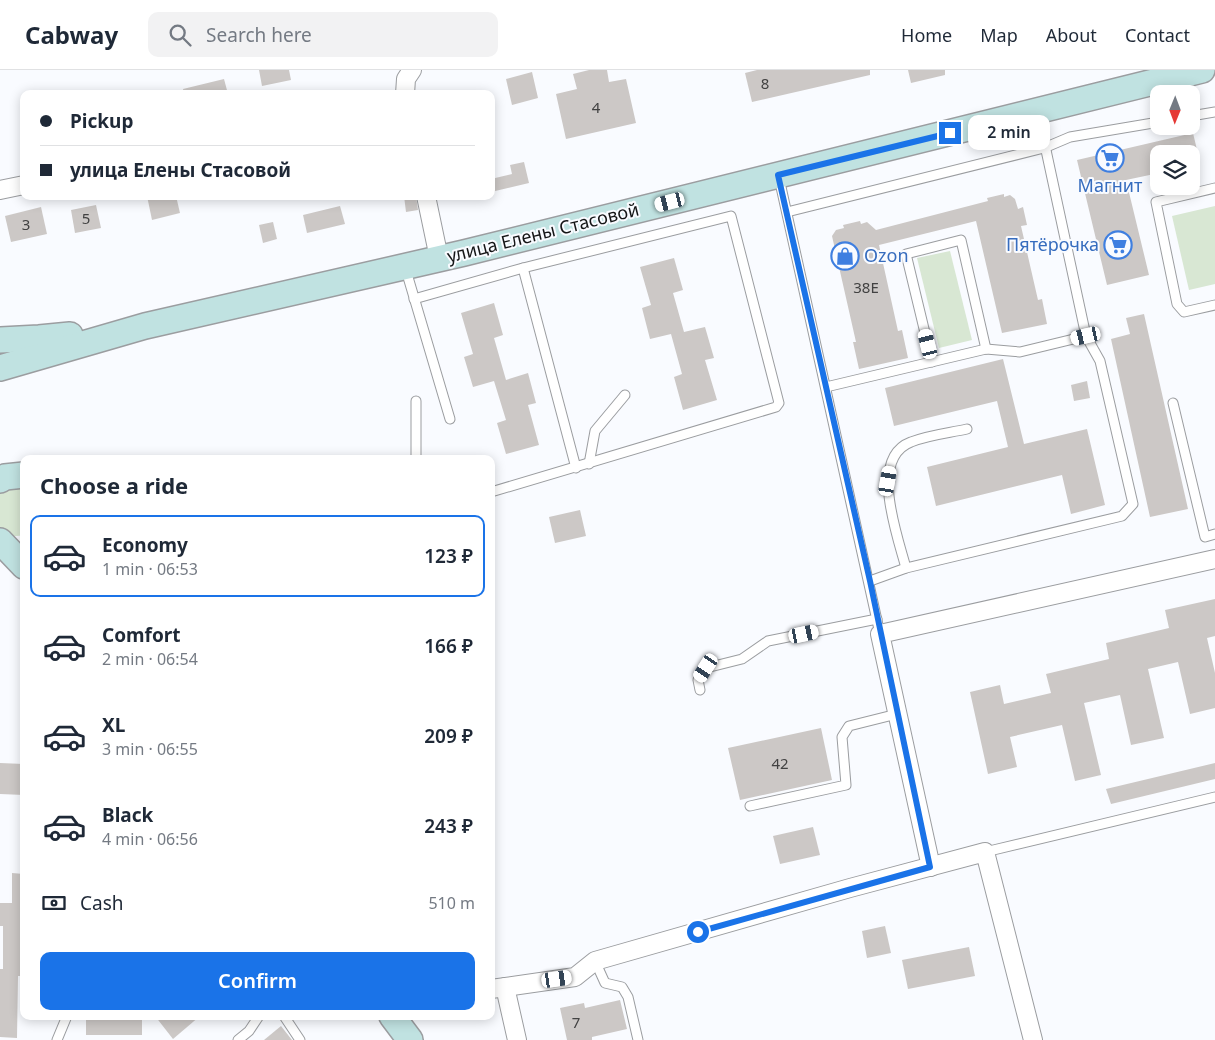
<!DOCTYPE html>
<meta charset="utf-8">
<style>
:root{--surface:#fff;--page:#f2f2f3;--text:#1f2937;--muted:#747a83;--line:#e0e1e3;--accent:#1a73e8}
body{margin:0;font-family:"Noto Sans",sans-serif;background:var(--page);color:var(--text);height:100vh;display:flex;flex-direction:column;font-size:19px;white-space:nowrap}
*{box-sizing:border-box;margin:0}
p{font-size:16px;color:var(--muted)}
.icon{flex:none;width:28px;height:28px;fill:none;stroke:currentColor;stroke-width:2;stroke-linecap:round;stroke-linejoin:round}
.map{position:relative;flex:1;overflow:hidden}
.details{position:absolute;left:20px;top:385px;width:475px;height:565px;display:flex;flex-direction:column;background:var(--surface);border-radius:10px;box-shadow:0 2px 12px #0003}
.details>*{flex:none}
.guide{position:absolute;left:20px;top:20px;width:475px;height:110px;border-radius:10px;box-shadow:0 2px 12px #0003;display:grid;align-content:center;height:110px;padding:0 20px;background:var(--surface)}
.needle{width:32px;rotate:181deg}
.tools{position:absolute;left:1150px;top:15px;display:grid;gap:10px}
.tools a{display:grid;place-items:center;width:50px;height:50px;border-radius:10px;background:var(--surface);box-shadow:0 2px 12px #0003;font-size:25px}
.end{position:absolute;width:22px;height:22px;margin:-11px;border:6px solid #1a73e8;background:#fff;box-shadow:0 0 0 2px #fff}
.from{border-radius:50%}
.bubble{position:absolute;height:35px;border-radius:10px;background:var(--surface);box-shadow:0 2px 12px #0003;font-size:16px;font-weight:600;line-height:35px;text-align:center}
.car{position:absolute;width:15px;height:30px;margin:-15px -8px;border-radius:6px;box-shadow:0 0 4px 1px #0007;background:linear-gradient(#fff 24%,#345 0 40%,#fff 0 76%,#345 0 86%,#fff 0)}
.guide b{display:flex;align-items:center;gap:18px;height:48px;font-size:19px}
.guide b+b{border-top:1px solid var(--line)}
.guide i{width:12px;height:12px;background:var(--text)}
ul{padding:0;list-style:none}
li{display:flex;align-items:center;gap:15px;height:82px;margin:0 10px 8px;padding:0 10px;border:2px solid transparent;border-radius:10px}
li div{flex:1}
li b{display:block;font-size:19px}
li em{font-style:normal;font-weight:600}
li.current{border-color:var(--accent)}
li>.icon{width:45px;height:45px;stroke-width:1.5}
h2{padding:0 20px;font-size:22px;line-height:60px}
.pay{display:flex;align-items:center;gap:12px;height:55px;padding:0 20px;font-size:19px}
.pay p{margin-inline-start:auto}
.cta{display:flex;gap:10px;margin-top:auto;padding:10px 20px}
.cta a{flex:1;height:58px;border-radius:10px;background:var(--accent);color:#fff;font-size:20px;font-weight:600;line-height:58px;text-align:center}
header{display:flex;align-items:center;gap:30px;box-sizing:border-box;height:70px;padding:0 25px;background:var(--surface);border-bottom:1px solid var(--line)}
header strong{font-size:24px}
nav{display:flex;gap:28px;margin-inline-start:auto;font-size:18px}
.search{width:350px;height:45px;background:var(--page);display:flex;align-items:center;gap:12px;box-sizing:border-box;padding:0 18px;border-radius:10px;color:var(--muted);font-size:19px}
.map>svg:first-child{display:block}
.green{fill:#d8e7d3}
.building{fill:#ccc8c6}
.lines{fill:none;stroke-linecap:round;stroke-linejoin:round}
.lane-casing{stroke:#9b9da0;stroke-width:11}
.street-casing{stroke:#9b9da0;stroke-width:20}
.secondary-casing{stroke:#9b9da0;stroke-width:28}
.lane{stroke:#fff;stroke-width:9}
.street{stroke:#fff;stroke-width:18}
.secondary{stroke:#c0e2e1;stroke-width:25}
.route{stroke:#1a73e8;stroke-width:6}
.labels{text-anchor:middle;stroke-width:4;stroke-linejoin:round;paint-order:stroke}
.number-label{font-size:15px;fill:#424242}
.shop-label{font-size:18px;fill:#366cbe;stroke:#f9fbff}
.street-label{font-size:18px;fill:#141516;stroke:#f9fbff}
</style>
<header>
<strong>Cabway</strong>
<div class="search"><svg class="icon" aria-label="search" viewBox="0 0 24 24"><circle cx="10" cy="10" r="6"/><path d="M15 15l6 6"/></svg>Search here</div>
<nav><a>Home</a><a>Map</a><a>About</a><a>Contact</a></nav>
</header>
<div class="map">
<svg width="1215" height="970" viewBox="0 0 1215 970">
<rect width="100%" height="100%" fill="#f9fbff"/>
<g class="green">
<polygon points="1215,136 1215,214 1189,220 1172,146"/>
<polygon points="950,181 972,270 939,278 917,188"/>
<path d="M24 417V465C15 467 8 466 0 461V422L7 418Z"/>
</g>
<g class="building">
<polygon points="259,0 289,0 291,10 262,16"/>
<polygon points="589,0 607,0 609,12 626,9 636,53 566,69 556,24 577,19 573,4"/>
<polygon points="757,0 870,0 870,5 752,32 745,3"/>
<polygon points="908,0 945,0 945,5 911,13"/>
<polygon points="532,2 538,28 512,35 506,9"/>
<polygon points="224,9 228,24 184,24 183,19"/>
<polygon points="1193,63 1198,84 1159,84 1159,103 1126,110 1149,205 1107,215 1077,90"/>
<polygon points="524,92 529,113 491,122 491,109 512,104 510,95"/>
<polygon points="1004,124 1004,127 1010,125 1015,129 1018,139 1023,137 1027,155 1021,156 1038,230 1042,229 1047,254 1002,263 976,151 879,175 898,261 902,260 908,288 859,299 853,272 856,272 832,166 836,160 844,158 843,155 860,151 861,154 867,152 876,160 988,131 987,128"/>
<polygon points="147,126 176,126 180,143 152,150"/>
<polygon points="404,126 416,126 418,140 406,142"/>
<polygon points="96,135 101,158 75,163 71,140"/>
<polygon points="340,136 345,154 307,163 303,145"/>
<polygon points="41,137 47,164 11,172 5,146"/>
<polygon points="273,152 277,169 263,173 259,155"/>
<polygon points="674,188 683,220 673,223 684,262 705,257 714,288 705,290 717,330 683,340 674,307 682,304 671,264 650,269 642,238 651,235 640,197"/>
<polygon points="494,233 503,265 494,268 506,310 528,303 536,333 528,335 539,375 506,384 497,353 506,350 494,311 473,317 464,287 473,284 461,243"/>
<polygon points="1144,244 1188,439 1150,447 1111,269 1130,264 1126,248"/>
<polygon points="1003,289 1024,374 1087,359 1105,435 1071,444 1062,405 936,436 927,397 1008,377 997,331 894,356 885,318"/>
<polygon points="1087,311 1090,328 1074,331 1071,315"/>
<polygon points="580,440 586,466 555,473 549,447"/>
<polygon points="1215,529 1215,566 1207,568 1215,603 1215,638 1190,644 1178,592 1148,599 1164,668 1131,675 1120,625 1084,633 1101,705 1075,711 1062,655 1010,667 1017,697 988,704 970,622 1000,615 1004,634 1051,623 1046,604 1109,589 1106,573 1169,558 1165,540"/>
<polygon points="821,658 832,710 740,730 728,678"/>
<polygon points="0,693 24,694 24,725 0,724"/>
<polygon points="1215,693 1215,709 1111,734 1106,719"/>
<polygon points="813,757 820,785 780,794 773,766"/>
<polygon points="12,803 24,804 24,906 18,906 17,968 0,967 0,899 3,899 3,856 0,856 0,833 12,833"/>
<polygon points="885,856 891,883 867,888 862,861"/>
<polygon points="969,877 975,906 908,919 902,890"/>
<polygon points="620,930 627,959 592,967 592,970 567,970 560,938 584,933 585,938"/>
<rect x="86" y="946" width="56" height="19"/>
<polygon points="155,946 200,946 173,969"/>
<polygon points="281,956 292,970 264,970"/>
</g>
<g class="lines">
<g class="lane-casing">
<g id="lane">
<polyline points="1191,46 1215,42"/>
<polyline points="779,108 880,564"/>
<polyline points="1215,118 1156,132 1177,234 1184,242 1215,235"/>
<polyline points="787,142 1044,78 1070,67 1159,52"/>
<polyline points="405,197 450,349"/>
<polyline points="523,198 576,398"/>
<polyline points="414,229 523,198 731,146 779,333 776,337 491,422"/>
<polyline points="932,292 906,184 961,170 986,279"/>
<polyline points="826,317 986,279 1020,282 1086,266"/>
<polyline points="1173,333 1205,467 1215,464"/>
<polyline points="416,389 416,331"/>
<polyline points="589,394 595,361 625,325"/>
<path d="M906 498C898 467 868 388 911 372 928 365 949 363 967 359"/>
<polyline points="870,511 906,498 1122,446 1133,434 1100,291 1086,266 1038,43"/>
<polyline points="700,620 698,610 706,598 742,589 768,571 877,549"/>
<polyline points="750,736 846,715 842,667 849,656 897,644"/>
<polyline points="985,782 1215,727"/>
<polyline points="595,891 605,913 622,917 628,927 638,970"/>
<polyline points="284,946 300,970"/>
<polyline points="57,970 67,946"/>
<polyline points="238,970 249,961 259,946"/>
</g>
</g>
<g class="street-casing">
<g id="street">
<polyline points="405,24 406,9 412,0"/>
<polyline points="0,120 24,115"/>
<polyline points="426,126 439,188"/>
<polyline points="931,797 880,564 1215,489"/>
<polyline points="505,917 517,970"/>
<polyline points="491,919 575,907 595,891 850,818 985,782 1033,970"/>
</g>
</g>
<g class="secondary-casing">
<g id="secondary">
<polyline points="0,270 39,268 70,265"/>
<polyline points="0,298 145,256 464,183 1202,0"/>
<polyline points="0,410 5,407 24,405"/>
<polyline points="0,471 24,496"/>
<polyline points="392,946 410,970"/>
</g>
</g>
<use href="#lane" class="lane"/>
<use href="#street" class="street"/>
<use href="#secondary" class="secondary"/>
</g>
<g class="lines">
<polyline class="route" points="698,862 930,797 870,511 778,105 950,63"/>
</g>
<defs>
<g id="supermarket-ring" transform="scale(1.4375)"><circle r="9.5" fill="#f9fbff" stroke="#3f7fe0" stroke-width="1.5"/><path d="M-6-5.5h2.5l.6 2H6L4.5 2H-2.5L-4.4-4H-6ZM-1.5 3.2a1.3 1.3 0 1 0 .1 0ZM3 3.2a1.3 1.3 0 1 0 .1 0Z" fill="#3f7fe0"/></g>
<g id="shop-ring" transform="scale(1.4375)"><circle r="9.5" fill="#f9fbff" stroke="#3f7fe0" stroke-width="1.5"/><path d="M-5-2.5h2.3a2.7 3.5 0 0 1 5.4 0H5L5.5 6h-11ZM-1.5-2.5h3a1.5 2.3 0 0 0-3 0Z" fill="#3f7fe0"/></g>
</defs>
<g fill-rule="evenodd">
<use href="#supermarket-ring" x="1110" y="88"/>
<use href="#supermarket-ring" x="1118" y="175"/>
<use href="#shop-ring" x="845" y="186"/>
</g>
<g class="labels">
<g class="number-label">
<text x="765" y="19">8</text>
<text x="596" y="43">4</text>
<text x="86" y="154">5</text>
<text x="26" y="160">3</text>
<text x="866" y="223">38Е</text>
<text x="780" y="699">42</text>
<text x="576" y="958">7</text>
</g>
<g class="shop-label">
<text x="1110" y="122">Магнит</text>
<text x="1099" y="181" text-anchor="end">Пятёрочка</text>
<text x="864" y="192" text-anchor="start">Ozon</text>
</g>
<g class="street-label">
<text transform="translate(543 163) rotate(-14)" y="6">улица Елены Стасовой</text>
</g>
</g>
</svg>
<div class="tools">
<a><svg class="needle" viewBox="-14 -14 28 28"><path d="M0-13l5 13h-10z" fill="#e53935"/><path d="M0 13l5-13h-10z" fill="#747a83"/></svg></a>
<a><svg class="icon" aria-label="layers" viewBox="0 0 24 24"><path d="M12 4l9 5-9 5-9-5zM3 14l9 5 9-5"/></svg></a>
</div>
<i class="end from" style="left:698px;top:862px"></i>
<i class="end" style="left:950px;top:63px"></i>
<div class="bubble" style="left:968px;top:45px;width:82px">2 min</div>
<i class="car" style="left:670px;top:132px;rotate:256deg"></i>
<i class="car" style="left:1086px;top:266px;rotate:257deg"></i>
<i class="car" style="left:928px;top:274px;rotate:346deg"></i>
<i class="car" style="left:888px;top:411px;rotate:10deg"></i>
<i class="car" style="left:804px;top:564px;rotate:78deg"></i>
<i class="car" style="left:706px;top:598px;rotate:213deg"></i>
<i class="car" style="left:557px;top:909px;rotate:82deg"></i>
<div class="guide">
<b><i class="from"></i>Pickup</b>
<b><i></i>улица Елены Стасовой</b>
</div>
<section class="details">
<h2>Choose a ride</h2>
<ul>
<li class="current"><svg class="icon" aria-label="car" viewBox="0 0 24 24"><path d="M5 17H2v-5l4-1 3-4h7l3 4 3 1v5h-3M9 17h6M6 11h13"/><circle cx="7" cy="17" r="2"/><circle cx="17" cy="17" r="2"/></svg><div><b>Economy</b><p>1 min · 06:53</p></div><em>123 ₽</em></li>
<li><svg class="icon" aria-label="car" viewBox="0 0 24 24"><path d="M5 17H2v-5l4-1 3-4h7l3 4 3 1v5h-3M9 17h6M6 11h13"/><circle cx="7" cy="17" r="2"/><circle cx="17" cy="17" r="2"/></svg><div><b>Comfort</b><p>2 min · 06:54</p></div><em>166 ₽</em></li>
<li><svg class="icon" aria-label="car" viewBox="0 0 24 24"><path d="M5 17H2v-5l4-1 3-4h7l3 4 3 1v5h-3M9 17h6M6 11h13"/><circle cx="7" cy="17" r="2"/><circle cx="17" cy="17" r="2"/></svg><div><b>XL</b><p>3 min · 06:55</p></div><em>209 ₽</em></li>
<li><svg class="icon" aria-label="car" viewBox="0 0 24 24"><path d="M5 17H2v-5l4-1 3-4h7l3 4 3 1v5h-3M9 17h6M6 11h13"/><circle cx="7" cy="17" r="2"/><circle cx="17" cy="17" r="2"/></svg><div><b>Black</b><p>4 min · 06:56</p></div><em>243 ₽</em></li>
</ul>
<div class="pay"><svg class="icon" aria-label="cash" viewBox="0 0 24 24"><path d="M3 7h18v10H3z"/><circle cx="12" cy="12" r="2"/></svg>Cash<p>510 m</p></div>
<div class="cta"><a>Confirm</a></div>
</section>
</div>
